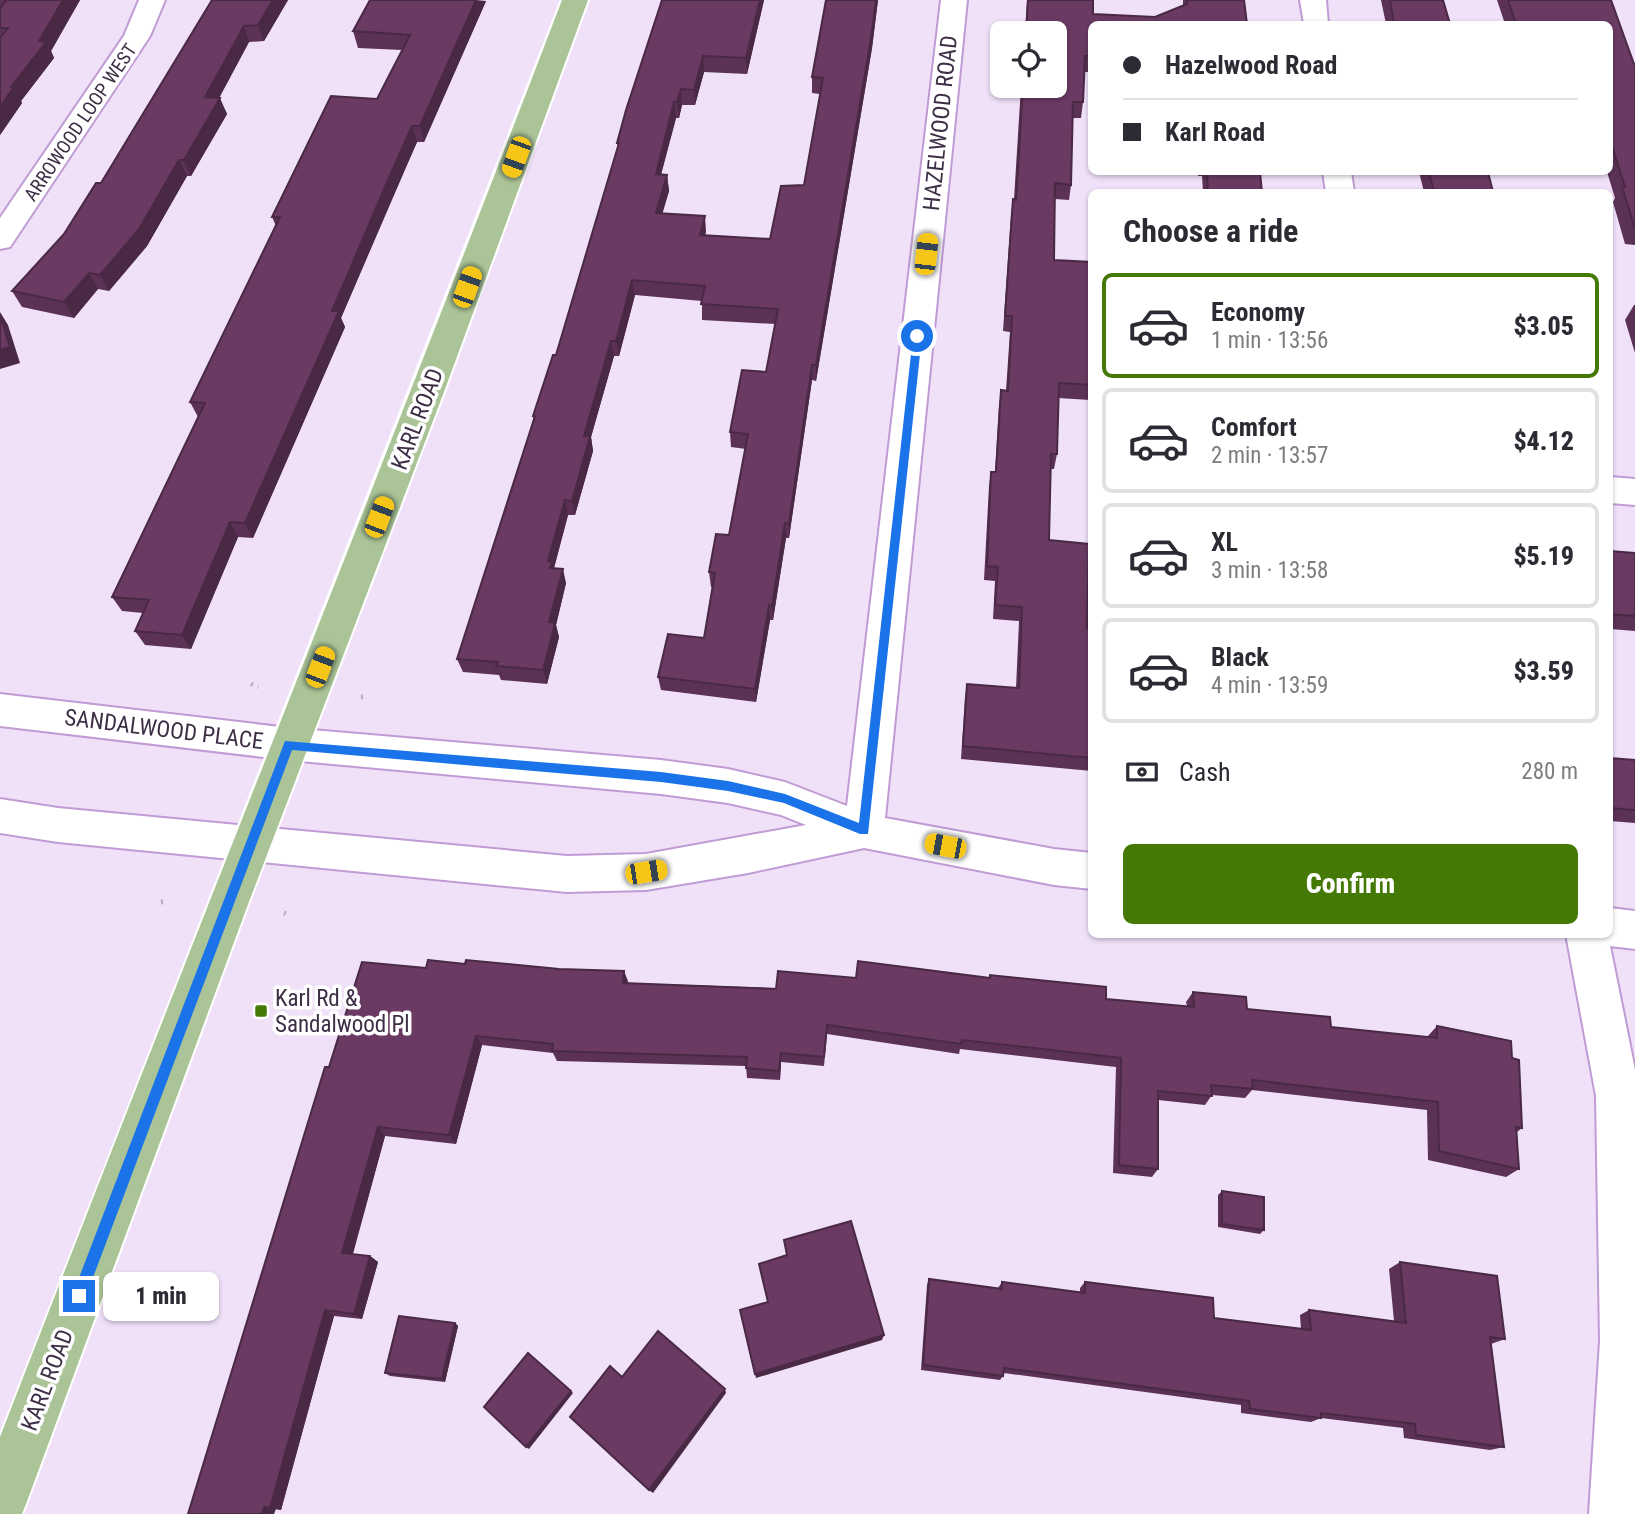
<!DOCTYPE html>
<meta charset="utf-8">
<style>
:root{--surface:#fff;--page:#f2f2f3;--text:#2b2b33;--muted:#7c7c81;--line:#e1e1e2;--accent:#457905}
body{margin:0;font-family:"Roboto Condensed",sans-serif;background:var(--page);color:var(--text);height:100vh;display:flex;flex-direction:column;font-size:26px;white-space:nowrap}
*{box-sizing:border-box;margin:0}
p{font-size:23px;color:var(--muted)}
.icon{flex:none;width:38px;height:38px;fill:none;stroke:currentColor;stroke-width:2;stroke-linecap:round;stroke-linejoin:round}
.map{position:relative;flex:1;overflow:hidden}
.details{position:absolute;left:1088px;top:189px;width:525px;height:749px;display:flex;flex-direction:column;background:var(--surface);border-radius:10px;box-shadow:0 2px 5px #0004}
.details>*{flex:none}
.guide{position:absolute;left:1088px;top:21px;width:525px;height:154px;border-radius:10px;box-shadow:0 2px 5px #0004;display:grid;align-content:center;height:154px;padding:0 35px;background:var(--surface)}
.buttons{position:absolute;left:990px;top:21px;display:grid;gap:14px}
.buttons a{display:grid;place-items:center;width:77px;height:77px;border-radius:10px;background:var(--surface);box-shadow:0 2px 5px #0004;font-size:35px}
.end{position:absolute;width:32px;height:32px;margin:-16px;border:9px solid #1a73e8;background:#fff;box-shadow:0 0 0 4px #fff}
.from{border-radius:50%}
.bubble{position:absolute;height:49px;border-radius:10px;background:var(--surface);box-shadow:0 2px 5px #0004;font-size:23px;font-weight:800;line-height:49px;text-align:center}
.car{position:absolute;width:21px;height:42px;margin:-21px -10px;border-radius:9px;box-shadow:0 0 5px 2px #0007;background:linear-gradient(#f5c518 24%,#345 0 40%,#f5c518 0 76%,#345 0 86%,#f5c518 0)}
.guide b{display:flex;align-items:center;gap:24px;height:66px;font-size:26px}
.guide b+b{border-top:2px solid var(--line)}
.guide i{width:18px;height:18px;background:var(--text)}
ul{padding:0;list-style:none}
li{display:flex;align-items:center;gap:21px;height:105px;margin:0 14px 10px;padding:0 21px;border:4px solid var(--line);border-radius:10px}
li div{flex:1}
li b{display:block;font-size:26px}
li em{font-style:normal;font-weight:800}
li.selected{border-color:var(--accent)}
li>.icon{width:63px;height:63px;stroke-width:1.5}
h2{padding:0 35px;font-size:32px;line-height:84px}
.pay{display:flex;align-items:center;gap:18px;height:77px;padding:0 35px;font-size:26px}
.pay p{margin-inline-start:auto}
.action{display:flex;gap:14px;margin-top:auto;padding:14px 35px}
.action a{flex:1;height:80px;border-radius:10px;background:var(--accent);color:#fff;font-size:28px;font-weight:800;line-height:80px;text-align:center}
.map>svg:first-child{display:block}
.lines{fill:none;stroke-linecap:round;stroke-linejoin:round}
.minor-casing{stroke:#c09bd4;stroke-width:4}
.major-casing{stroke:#fff;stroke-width:4}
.path-far1{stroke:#b9aac2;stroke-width:4.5;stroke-dasharray:2 5;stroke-linecap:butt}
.path{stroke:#b9aac2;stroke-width:5;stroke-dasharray:2 6;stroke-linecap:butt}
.minor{fill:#fff;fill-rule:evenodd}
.major{fill:#aac497;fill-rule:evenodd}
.wall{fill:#5b3255}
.shaded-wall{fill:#4a2945}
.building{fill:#6a3a63;stroke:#4a2945;stroke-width:2}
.route{fill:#1a73e8}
.poi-dot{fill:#457905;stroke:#fff;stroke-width:2.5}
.labels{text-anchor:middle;stroke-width:7;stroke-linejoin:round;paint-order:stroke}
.far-street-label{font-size:19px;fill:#3d2e46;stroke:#fff}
.street-label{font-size:23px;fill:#3d2e46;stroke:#fff}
.poi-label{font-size:23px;fill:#3d2e46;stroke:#fff;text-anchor:start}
</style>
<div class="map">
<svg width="1635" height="1514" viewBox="0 0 1635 1514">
<rect width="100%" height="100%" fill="#f0e1f9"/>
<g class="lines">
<g class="minor-casing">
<g id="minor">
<polygon points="139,0 165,0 150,36 10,247 0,249 0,218 124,36"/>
<polygon points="941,0 967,0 885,818 1054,849 1092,853 1092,889 1054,885 864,848 748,873 646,890 567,892 58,842 0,833 0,799 58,808 567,856 646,854 806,825 781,815 728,803 661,794 289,760 0,726 0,694 289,728 661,760 728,769 785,782 847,806"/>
<polygon points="1300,0 1326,0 1328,24 1304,24"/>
<polygon points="1323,172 1351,172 1354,192 1326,192"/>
<polygon points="1610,477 1635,479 1635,505 1610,503"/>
<polygon points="1610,908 1635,911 1635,949 1610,946 1635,1070 1635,1514 1589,1514 1600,1341 1596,1096 1566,934 1610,934"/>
</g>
</g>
<g class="major-casing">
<path id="major" d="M562 0H588L444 392 247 907 26 1504 22 1514H0V1437C186 957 378 480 562 0Z"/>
</g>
<g class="path-far1">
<polyline points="251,684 258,687"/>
<polyline points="361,697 367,696"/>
</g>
<g class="path">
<polyline points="161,902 168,901"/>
<polyline points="284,913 291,916"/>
</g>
<use href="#minor" class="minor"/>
<use href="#major" class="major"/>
</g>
<g class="wall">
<polygon points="0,0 80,0 51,51 54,58 21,101 22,103 0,135"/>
<polygon points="212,0 288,0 264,41 249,42 219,98 227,114 191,176 187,176 147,246 109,291 98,289 74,318 22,307 12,291 64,234 101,183"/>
<polygon points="662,0 764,0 747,74 704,72 695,105 682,105 679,118 676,118 661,174 667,175 669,191 662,213 705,216 705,235 770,239 804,185 820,94 812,93 812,77 826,0 878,0 872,48 816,381 812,380 789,538 786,538 773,620 770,620 756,702 661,690 658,677 704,638 712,587 711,587 709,572 729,535 746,449 731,447 730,432 766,372 775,324 702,320 702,301 635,295 619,356 614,356 591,437 593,451 575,515 568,515 554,568 566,583 556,625 559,637 547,684 501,680 499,675 463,672 457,659 534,420 533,416 556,355 618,148 617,143"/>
<polygon points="1027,0 1093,0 1093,14 1155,17 1183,5 1183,0 1244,0 1247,24 1092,24 1092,72 1084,72 1083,102 1081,118 1072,118 1071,185 1069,200 1055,199 1054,260 1092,262 1092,393 1090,400 1058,398 1057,454 1054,469 1051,469 1049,540 1087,628 1092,629 1092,771 961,759 965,697 967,684 1016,688 1019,621 993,619 995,581 984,580 989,486 991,472 995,472 999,405 1001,390 1006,390 1010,332 1003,331 1011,215 1013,199 1014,199 1021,86 1055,86 1055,33 1025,33"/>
<polygon points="1381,0 1443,0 1450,24 1386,24"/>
<polygon points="1497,0 1611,0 1634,64 1635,64 1635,245 1625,244 1613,202 1615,198 1607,172 1610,172 1610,24 1505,24"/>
<polygon points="486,1 424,142 417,142 396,189 341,318 345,327 253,538 238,537 191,649 145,645 135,631 143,613 122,611 112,597 198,417 190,402 276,226 272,217 377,99 402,50 358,48 353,31"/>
<polygon points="1198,172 1260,172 1262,192 1203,192 1202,176 1198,176"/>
<polygon points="1419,172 1488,172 1493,192 1424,192"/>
<polygon points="1634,305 1635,305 1635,353 1625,320"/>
<polygon points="1610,551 1635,553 1635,631 1610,629"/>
<polygon points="1610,758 1635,760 1635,823 1610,821"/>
<polygon points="465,964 559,969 624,971 627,983 1106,999 1187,1006 1186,1002 1193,992 1247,1009 1331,1027 1427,1037 1437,1026 1512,1058 1522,1128 1517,1132 1519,1169 1506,1177 1428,1160 1427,1110 1252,1090 1245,1098 1212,1095 1205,1105 1158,1100 1158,1169 1152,1177 1113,1173 1116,1067 960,1049 959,1054 827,1034 824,1066 781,1062 780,1080 747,1078 746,1066 557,1061 553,1053 482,1045 456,1144 385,1136 353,1254 370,1256 378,1262 362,1319 334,1316 281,1510 276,1509 188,1514 329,1067 426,968"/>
<polygon points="1222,1191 1264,1230 1260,1234 1218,1227 1218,1195"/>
<polygon points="1400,1262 1505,1339 1491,1344 1504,1447 1490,1450 1404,1438 1403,1428 1321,1418 1311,1422 1241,1413 1241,1405 1004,1373 1003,1376 1000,1380 921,1370 927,1285 929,1279 998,1288 1002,1282 1080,1292 1080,1288 1085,1282 1214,1318 1301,1329 1300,1315 1309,1310 1394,1321 1389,1269"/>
<polygon points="455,1323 458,1326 445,1382 390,1376 385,1373"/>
</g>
<g class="shaded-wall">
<polygon points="63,0 80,0 51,51 54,58 21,101 22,103 0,135 0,107"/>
<polygon points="273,0 288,0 264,41 258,25"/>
<polygon points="476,0 486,1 424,142 420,126"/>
<polygon points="760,0 764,0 747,74 746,58"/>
<polygon points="876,0 878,0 872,48 816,381 816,365"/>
<polygon points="244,26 249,42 211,113 205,97"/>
<polygon points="703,56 704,72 695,105 694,90"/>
<polygon points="681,89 682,105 679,118 677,102"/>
<polygon points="220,98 227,114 191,176 184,160"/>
<polygon points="674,102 676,118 657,190 656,174"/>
<polygon points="412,126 417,142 341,318 345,327 253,538 245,523 332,311"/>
<polygon points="179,160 187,176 147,246 109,291 100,275"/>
<polygon points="667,175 669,191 658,229 656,213"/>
<polygon points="705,216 706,232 702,251 700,235"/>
<polygon points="89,273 98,289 74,318 64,302"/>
<polygon points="632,280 635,295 619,356 616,341"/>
<polygon points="0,312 8,325 20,363 0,369"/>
<polygon points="611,341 614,356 591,437 593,451 575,515 572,501 584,436"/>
<polygon points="812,365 812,380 789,538 789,524"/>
<polygon points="565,500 568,515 554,568 556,576 554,582 548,561"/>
<polygon points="230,522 238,537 191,649 182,635"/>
<polygon points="785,523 786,538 773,620 772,606"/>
<polygon points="563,569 566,583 556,625 559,637 547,684 543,670 549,622"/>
<polygon points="769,605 770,620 756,702 755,689"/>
<polygon points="624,971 628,981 626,994 623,983"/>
<polygon points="476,1036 482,1045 456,1144 449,1135"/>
<polygon points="781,1053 781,1062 780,1080 779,1071"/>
<polygon points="378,1127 385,1136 351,1259 342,1253"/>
<polygon points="370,1256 378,1262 362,1319 354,1314"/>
<polygon points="325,1310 334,1316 281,1510 270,1508"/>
<polygon points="455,1323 458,1326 445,1382 442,1379"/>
<polygon points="884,1335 882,1340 756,1378 755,1374"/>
<polygon points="725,1389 726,1393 653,1493 649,1490"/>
<polygon points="571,1391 573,1393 529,1449 526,1447"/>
<polygon points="264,1507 276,1509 274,1514 262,1514"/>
</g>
<g class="building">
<polygon points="6,0 63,0 39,41 46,42 11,87 14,87 0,107 0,38 8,28 0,28 0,9"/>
<polygon points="212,0 273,0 258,25 244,26 205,97 220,98 184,160 179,160 139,229 100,275 89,273 64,302 12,291 64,234 96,183 101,183"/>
<polygon points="370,0 476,0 420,126 412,126 391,173 332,311 339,311 245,523 230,522 182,635 135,631 149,600 112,597 205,403 190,402 280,217 272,217 331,96 377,99 410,35 353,31"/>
<polygon points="662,0 760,0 746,58 703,56 694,90 681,89 677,102 674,102 656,174 667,175 656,213 705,216 700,235 770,239 781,186 804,185 823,78 812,77 826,0 876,0 872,32 816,365 812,365 789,524 785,523 772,606 769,605 755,689 658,677 668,634 704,638 715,573 709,572 716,534 729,535 748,434 730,432 742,370 766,372 778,309 701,304 705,286 632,280 616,341 611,341 584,436 590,436 572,501 565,500 548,561 552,562 550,568 563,569 549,622 555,623 543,670 496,666 498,662 457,659 535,416 533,416 553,355 556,355 619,143 617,143 626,110"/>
<polygon points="1028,0 1093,0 1093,14 1155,17 1187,4 1187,0 1244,0 1247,24 1092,24 1092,56 1085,56 1083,102 1073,102 1071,185 1055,183 1054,260 1092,262 1092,385 1059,383 1057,454 1051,454 1049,540 1089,544 1087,628 1092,629 1092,758 963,746 967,684 1019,688 1022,607 995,605 998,567 987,566 991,472 996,472 1001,390 1008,391 1012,316 1005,316 1013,199 1016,200 1023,86 1055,86 1055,33 1026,33"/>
<polygon points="1390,0 1443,0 1450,24 1394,24"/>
<polygon points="1508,0 1611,0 1634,64 1635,64 1635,229 1622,187 1625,187 1610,140 1610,24 1516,24"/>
<polygon points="1207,172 1260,172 1262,192 1208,192"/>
<polygon points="1429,172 1488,172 1493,192 1434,192"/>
<polygon points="0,315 10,347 0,350"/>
<polygon points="1610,551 1635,553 1635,616 1610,614"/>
<polygon points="1610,758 1635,760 1635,810 1610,808"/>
<polygon points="428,960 465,964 466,960 559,969 624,971 623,983 776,989 778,971 856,978 858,961 990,978 990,975 1106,987 1106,999 1194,1007 1193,992 1246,997 1247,1009 1330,1017 1331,1027 1437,1038 1437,1026 1511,1041 1512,1058 1519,1060 1522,1128 1516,1127 1519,1169 1439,1151 1438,1102 1252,1080 1253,1089 1211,1085 1212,1096 1158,1091 1158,1169 1119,1165 1121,1058 962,1040 961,1044 827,1025 824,1057 781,1053 779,1071 746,1068 747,1057 552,1051 553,1044 476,1036 449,1135 378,1127 342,1253 370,1256 354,1314 325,1310 270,1508 264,1507 262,1514 188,1514 325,1067 329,1067 362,962 426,968"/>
<polygon points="1222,1191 1264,1197 1264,1230 1222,1224"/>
<polygon points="851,1221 884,1335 755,1374 740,1310 768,1302 759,1264 787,1255 784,1240"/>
<polygon points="1400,1262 1497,1276 1505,1339 1490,1337 1504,1447 1416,1435 1415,1424 1321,1413 1321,1418 1250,1409 1249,1401 1004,1368 1003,1376 923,1365 929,1279 1002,1289 1002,1282 1085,1293 1085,1282 1213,1298 1214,1318 1311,1330 1309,1310 1406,1323"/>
<polygon points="399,1316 455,1323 442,1379 385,1373"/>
<polygon points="658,1331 725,1389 649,1490 570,1417 610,1366 622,1377"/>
<polygon points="528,1353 571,1391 526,1447 484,1407"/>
</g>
<polygon class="route" points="917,333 922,336 868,834 860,834 784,803 728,791 661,782 292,750 86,1296 79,1303 74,1301 72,1296 285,741 661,772 728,781 785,794 859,823 913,336"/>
<rect class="poi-dot" x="254" y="1004" width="14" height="14" rx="3.5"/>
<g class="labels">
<g class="far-street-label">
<text transform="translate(80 122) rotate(-56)" y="7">ARROWOOD LOOP WEST</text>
</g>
<g class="street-label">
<text transform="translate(940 123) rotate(-84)" y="8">HAZELWOOD ROAD</text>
<text transform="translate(417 419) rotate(-69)" y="8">KARL ROAD</text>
<text transform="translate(164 729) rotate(7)" y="8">SANDALWOOD PLACE</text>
<text transform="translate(47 1380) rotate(-69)" y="8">KARL ROAD</text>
</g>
<g class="poi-label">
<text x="275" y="1006">Karl Rd &amp;<tspan x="275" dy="26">Sandalwood Pl</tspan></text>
</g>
</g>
</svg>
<div class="buttons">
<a><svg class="icon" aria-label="locate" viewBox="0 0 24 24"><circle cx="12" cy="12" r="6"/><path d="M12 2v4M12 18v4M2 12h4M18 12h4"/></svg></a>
</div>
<i class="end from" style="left:917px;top:336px"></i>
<i class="end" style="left:79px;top:1296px"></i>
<div class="bubble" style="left:103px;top:1272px;width:116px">1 min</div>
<i class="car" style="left:516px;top:157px;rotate:200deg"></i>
<i class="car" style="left:926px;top:254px;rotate:6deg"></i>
<i class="car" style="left:467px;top:287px;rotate:20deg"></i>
<i class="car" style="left:379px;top:517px;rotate:21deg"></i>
<i class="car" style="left:320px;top:667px;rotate:21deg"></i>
<i class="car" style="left:945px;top:846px;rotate:281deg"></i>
<i class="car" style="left:646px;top:872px;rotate:81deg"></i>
<div class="guide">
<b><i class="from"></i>Hazelwood Road</b>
<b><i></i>Karl Road</b>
</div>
<section class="details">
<h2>Choose a ride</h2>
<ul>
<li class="selected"><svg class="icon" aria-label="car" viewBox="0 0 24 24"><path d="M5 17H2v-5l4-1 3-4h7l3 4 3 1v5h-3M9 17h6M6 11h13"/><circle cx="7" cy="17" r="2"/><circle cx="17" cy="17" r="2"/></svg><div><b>Economy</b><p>1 min · 13:56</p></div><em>$3.05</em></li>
<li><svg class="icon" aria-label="car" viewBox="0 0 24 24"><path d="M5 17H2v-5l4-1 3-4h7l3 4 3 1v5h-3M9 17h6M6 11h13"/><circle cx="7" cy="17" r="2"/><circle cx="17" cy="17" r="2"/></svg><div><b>Comfort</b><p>2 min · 13:57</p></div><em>$4.12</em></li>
<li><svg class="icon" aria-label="car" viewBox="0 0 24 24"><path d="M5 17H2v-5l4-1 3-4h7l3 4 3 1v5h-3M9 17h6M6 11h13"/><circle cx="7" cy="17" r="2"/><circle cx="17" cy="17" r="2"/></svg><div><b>XL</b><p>3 min · 13:58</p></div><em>$5.19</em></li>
<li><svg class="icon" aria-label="car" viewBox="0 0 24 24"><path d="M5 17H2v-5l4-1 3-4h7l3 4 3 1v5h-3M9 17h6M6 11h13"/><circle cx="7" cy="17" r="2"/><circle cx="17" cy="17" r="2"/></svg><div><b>Black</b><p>4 min · 13:59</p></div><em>$3.59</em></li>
</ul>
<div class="pay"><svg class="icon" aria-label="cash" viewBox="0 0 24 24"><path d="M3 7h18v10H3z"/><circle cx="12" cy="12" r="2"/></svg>Cash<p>280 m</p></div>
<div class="action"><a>Confirm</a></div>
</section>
</div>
